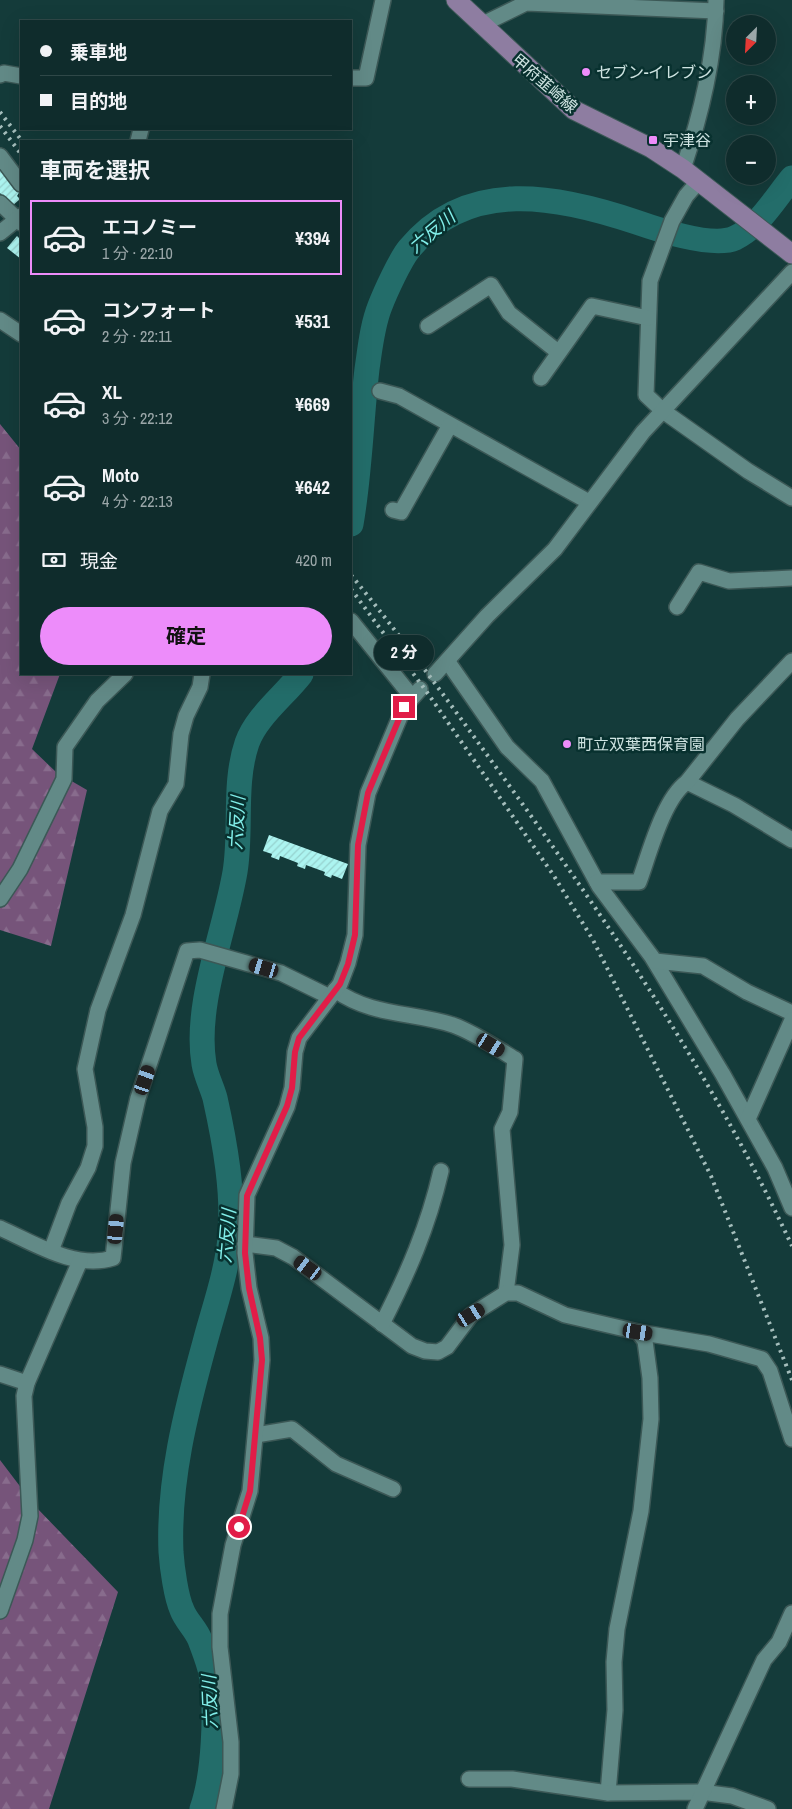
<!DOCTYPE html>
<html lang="ja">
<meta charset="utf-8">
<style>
:root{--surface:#0f2c2c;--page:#183434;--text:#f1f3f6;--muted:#9ba7a9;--line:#2f4848;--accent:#ed8cfa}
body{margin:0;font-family:"Archivo Narrow","Noto Sans JP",sans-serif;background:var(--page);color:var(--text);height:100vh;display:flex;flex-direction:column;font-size:19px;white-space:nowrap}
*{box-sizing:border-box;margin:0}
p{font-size:16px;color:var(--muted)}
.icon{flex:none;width:28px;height:28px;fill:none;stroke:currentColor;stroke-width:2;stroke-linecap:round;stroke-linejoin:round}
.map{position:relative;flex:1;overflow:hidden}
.side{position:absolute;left:20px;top:140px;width:332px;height:535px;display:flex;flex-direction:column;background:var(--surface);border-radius:0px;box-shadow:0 5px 20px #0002,0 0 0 1px var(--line)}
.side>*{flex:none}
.banner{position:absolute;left:20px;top:20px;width:332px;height:110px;border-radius:0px;box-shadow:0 5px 20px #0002,0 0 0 1px var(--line);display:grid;align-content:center;height:110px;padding:0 20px;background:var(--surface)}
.needle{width:32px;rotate:204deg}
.controls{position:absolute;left:726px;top:15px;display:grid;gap:10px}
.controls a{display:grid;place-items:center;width:50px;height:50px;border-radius:50%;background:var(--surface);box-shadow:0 5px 20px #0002,0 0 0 1px var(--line);font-size:25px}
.end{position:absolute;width:22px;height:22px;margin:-11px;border:6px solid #e11d48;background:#fff;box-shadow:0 0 0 2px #fff}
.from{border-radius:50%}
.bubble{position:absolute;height:35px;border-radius:18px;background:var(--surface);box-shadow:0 5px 20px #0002,0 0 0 1px var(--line);font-size:16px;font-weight:700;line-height:35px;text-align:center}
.car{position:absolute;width:15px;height:30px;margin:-15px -8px;border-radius:6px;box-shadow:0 0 4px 1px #0007;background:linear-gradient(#222 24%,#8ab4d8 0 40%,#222 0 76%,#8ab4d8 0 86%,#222 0)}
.banner b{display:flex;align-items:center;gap:18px;height:48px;font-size:19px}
.banner b+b{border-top:1px solid var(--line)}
.banner i{width:12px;height:12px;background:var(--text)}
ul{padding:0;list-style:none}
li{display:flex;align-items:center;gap:15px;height:75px;margin:0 10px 8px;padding:0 10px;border:2px solid transparent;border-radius:0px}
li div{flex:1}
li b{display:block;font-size:19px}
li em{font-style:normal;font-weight:700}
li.selected{border-color:var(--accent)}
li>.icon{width:45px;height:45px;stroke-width:1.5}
h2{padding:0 20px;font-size:22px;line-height:60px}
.pay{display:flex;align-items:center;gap:12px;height:55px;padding:0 20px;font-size:19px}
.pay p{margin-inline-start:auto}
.action{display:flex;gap:10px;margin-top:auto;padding:10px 20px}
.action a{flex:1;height:58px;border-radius:30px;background:var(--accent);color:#111;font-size:20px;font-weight:700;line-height:58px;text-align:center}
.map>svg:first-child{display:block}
.forest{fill:url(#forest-firs)}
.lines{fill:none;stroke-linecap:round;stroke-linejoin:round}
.river{stroke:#236d6a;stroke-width:25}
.building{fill:url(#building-hatch)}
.minor-casing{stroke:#3c5856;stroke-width:18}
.major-casing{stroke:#3c5856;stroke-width:21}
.minor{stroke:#628a87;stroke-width:15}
.major{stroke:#8e7da1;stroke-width:19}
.rail{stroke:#a5bebc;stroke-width:4;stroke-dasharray:2.5 5;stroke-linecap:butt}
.route{stroke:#e11d48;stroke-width:6}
.poi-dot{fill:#ed8cfa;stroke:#08312f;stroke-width:2}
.labels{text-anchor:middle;stroke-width:5;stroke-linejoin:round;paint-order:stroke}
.poi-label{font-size:16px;fill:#cfe4e2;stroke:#08312f;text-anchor:start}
.street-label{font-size:16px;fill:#cfe4e2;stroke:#08312f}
.water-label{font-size:18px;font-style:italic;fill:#82efea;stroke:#08312f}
</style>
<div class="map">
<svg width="792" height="1809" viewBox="0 0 792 1809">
<defs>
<pattern id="forest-firs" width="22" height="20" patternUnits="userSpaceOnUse" patternTransform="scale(1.25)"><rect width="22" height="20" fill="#76547a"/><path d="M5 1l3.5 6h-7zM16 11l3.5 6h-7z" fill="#886c8d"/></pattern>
<pattern id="building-hatch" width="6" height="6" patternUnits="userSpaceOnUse" patternTransform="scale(1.25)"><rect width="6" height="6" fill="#acf4f0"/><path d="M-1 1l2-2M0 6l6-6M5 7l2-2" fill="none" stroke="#96d1ce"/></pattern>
</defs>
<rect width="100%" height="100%" fill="#143b3a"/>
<g class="forest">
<polygon points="0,424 21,450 21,674 60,674 32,749 56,772 87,790 51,946 0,930"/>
<polygon points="0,1460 35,1506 118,1592 49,1809 0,1809"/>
</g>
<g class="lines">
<g class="river">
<path d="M351 524C360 473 361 421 367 369 370 349 372 326 380 306 385 293 400 260 409 249 468 177 559 196 636 222 659 230 713 248 735 238 759 227 776 197 792 178"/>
<path d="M202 1809C214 1775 217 1710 211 1674 209 1663 204 1651 200 1640 196 1629 186 1621 182 1610 176 1597 172 1567 171 1552 168 1481 186 1411 205 1342 214 1308 226 1275 230 1239 234 1193 225 1143 215 1098 212 1087 206 1076 204 1064 194 1005 225 931 235 872 242 830 233 784 247 743 256 717 284 696 301 674"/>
</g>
</g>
<g class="building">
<polygon points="0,165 21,189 17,196 20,199 12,206 0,193"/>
<polygon points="17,236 21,240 21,259 7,248"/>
<polygon points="269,835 348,864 342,879 332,875 331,878 324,875 325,872 306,865 305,869 297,866 298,863 280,856 279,860 271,857 272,854 263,851"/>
</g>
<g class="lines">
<g class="minor-casing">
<g id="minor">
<polyline points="481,25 526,3 716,11"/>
<polyline points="0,75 4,73 21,76"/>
<polyline points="351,78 366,78 383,0"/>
<polyline points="138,141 141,129"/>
<polyline points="0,156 21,184"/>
<path d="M683 169C701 114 715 58 716 0"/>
<polyline points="699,181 686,196 672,221 650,281 646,395 663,411 748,471 792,498"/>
<polyline points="0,203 21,223"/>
<polyline points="0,233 21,216"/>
<polyline points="0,320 21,334"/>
<polyline points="428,326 491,285 509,313 558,352"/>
<polyline points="541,378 592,306 648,318"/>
<polyline points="380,391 399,396 589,502"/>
<polyline points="393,510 401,512 450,425"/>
<polyline points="677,607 699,572 729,581 792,578"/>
<polyline points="351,621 412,697"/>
<polyline points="448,662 507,747 542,781 599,886 652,957 722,1073 775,1168 792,1208"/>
<polyline points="435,674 487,616 555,549 643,432 792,272"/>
<polyline points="687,782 734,805 792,840"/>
<path d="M597 882H639C649 855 663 799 687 782L737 719 792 661"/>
<polyline points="0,899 20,869 64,779 65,747 97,701 125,674"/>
<polyline points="655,961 703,966 747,992 792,1013"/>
<path d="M335 990C371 1016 412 1012 453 1025 475 1033 495 1047 515 1059L510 1112 502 1129 512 1245 506 1293"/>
<polyline points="748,1119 792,1020"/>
<path d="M0 1228C34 1243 75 1270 113 1258L123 1163 138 1098 187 951 200 950 281 973 330 997"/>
<polyline points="245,1244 276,1248 293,1257 412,1346 425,1351 438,1352 447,1347 471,1315 506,1293 518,1293 565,1315 638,1332 645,1341 650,1378 651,1419 641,1511 617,1629 614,1662 615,1710 608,1793"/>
<polyline points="51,1251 69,1203 88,1168 95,1146 95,1127 85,1069 98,1010 133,915 160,811 176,784 181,734 186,716 200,687 202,674"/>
<path d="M382 1324C408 1273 428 1227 441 1171"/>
<polyline points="638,1332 709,1344 762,1359 770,1371 792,1439"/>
<polyline points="0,1374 27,1383"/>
<polyline points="256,1435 292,1429 336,1464 393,1489"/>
<polyline points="0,1611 25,1540 30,1516 24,1396 27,1383 80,1261"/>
<polyline points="469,1779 512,1779 608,1793 701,1792 732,1796 768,1809"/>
<polyline points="224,1809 231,1774 231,1742 220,1647 220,1614 233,1545 250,1491 262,1360 261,1338 249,1288 245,1253 247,1195 287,1107 292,1088 295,1052 299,1038 340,984 348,963 355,935 358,845 368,793 404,707 420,689"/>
<polyline points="695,1809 764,1660 779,1642 792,1613"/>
</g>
</g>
<g class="major-casing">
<polyline id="major" points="456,0 574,110 651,148 683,169 792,254"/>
</g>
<use href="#minor" class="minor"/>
<use href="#major" class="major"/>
<g class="rail">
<polyline points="0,112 22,141"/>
<polyline points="0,126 21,154"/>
<path d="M351 575C409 646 462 720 516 795 619 938 717 1085 792 1246"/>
<polyline points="351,589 429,695 554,876 593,940 711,1176 792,1380"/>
</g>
</g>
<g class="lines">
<polyline class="route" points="239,1527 250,1491 262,1360 260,1338 249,1288 245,1253 247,1196 287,1106 292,1088 295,1052 299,1038 340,984 348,964 355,935 358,845 368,793 404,707"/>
</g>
<g class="poi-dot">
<circle cx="586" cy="72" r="5"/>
<rect x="648" y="135" width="10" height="10" rx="2.5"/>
<circle cx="567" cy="744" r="5"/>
</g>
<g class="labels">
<g class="poi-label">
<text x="596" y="78">セブン-イレブン</text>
<text x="663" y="146">宇津谷</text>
<text x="577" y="750">町立双葉西保育園</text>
</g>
<g class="street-label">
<text transform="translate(545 83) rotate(41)" y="6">甲府韮崎線</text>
</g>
<g class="water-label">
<text transform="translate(432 232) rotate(-40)" y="6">六反川</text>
<text transform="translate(237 823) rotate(-87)" y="6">六反川</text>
<text transform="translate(227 1236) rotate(-85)" y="6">六反川</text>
<text transform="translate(210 1702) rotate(-92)" y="6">六反川</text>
</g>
</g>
</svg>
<div class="controls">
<a><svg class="needle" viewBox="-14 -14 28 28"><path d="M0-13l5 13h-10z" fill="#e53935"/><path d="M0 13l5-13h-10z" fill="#9ba7a9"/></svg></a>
<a>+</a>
<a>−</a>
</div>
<i class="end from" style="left:239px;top:1527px"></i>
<i class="end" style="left:404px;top:707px"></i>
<div class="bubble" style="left:374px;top:635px;width:60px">2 分</div>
<i class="car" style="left:264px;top:968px;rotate:287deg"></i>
<i class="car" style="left:491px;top:1045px;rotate:121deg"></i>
<i class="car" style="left:145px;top:1080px;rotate:19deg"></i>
<i class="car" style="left:116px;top:1229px;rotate:5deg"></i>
<i class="car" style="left:308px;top:1268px;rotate:306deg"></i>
<i class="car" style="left:471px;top:1315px;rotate:59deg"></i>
<i class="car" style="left:638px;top:1332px;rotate:99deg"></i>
<div class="banner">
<b><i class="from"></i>乗車地</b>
<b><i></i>目的地</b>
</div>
<section class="side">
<h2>車両を選択</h2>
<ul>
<li class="selected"><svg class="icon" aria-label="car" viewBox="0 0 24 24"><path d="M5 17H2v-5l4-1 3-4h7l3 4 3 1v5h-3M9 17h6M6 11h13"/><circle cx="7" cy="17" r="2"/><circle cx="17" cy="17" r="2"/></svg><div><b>エコノミー</b><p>1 分 · 22:10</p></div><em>¥394</em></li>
<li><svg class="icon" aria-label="car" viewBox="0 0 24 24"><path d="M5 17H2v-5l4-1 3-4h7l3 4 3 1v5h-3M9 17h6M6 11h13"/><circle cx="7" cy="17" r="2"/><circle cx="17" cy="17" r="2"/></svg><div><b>コンフォート</b><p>2 分 · 22:11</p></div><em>¥531</em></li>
<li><svg class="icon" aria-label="car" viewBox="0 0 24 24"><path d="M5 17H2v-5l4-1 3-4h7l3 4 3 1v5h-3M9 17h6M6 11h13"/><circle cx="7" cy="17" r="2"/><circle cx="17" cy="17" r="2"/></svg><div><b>XL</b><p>3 分 · 22:12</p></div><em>¥669</em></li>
<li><svg class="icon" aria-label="car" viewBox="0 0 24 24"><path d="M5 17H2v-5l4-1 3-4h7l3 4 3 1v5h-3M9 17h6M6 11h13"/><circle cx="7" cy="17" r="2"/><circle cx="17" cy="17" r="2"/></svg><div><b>Moto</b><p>4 分 · 22:13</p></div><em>¥642</em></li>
</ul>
<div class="pay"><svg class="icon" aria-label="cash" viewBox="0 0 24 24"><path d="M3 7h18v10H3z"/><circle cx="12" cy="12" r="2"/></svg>現金<p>420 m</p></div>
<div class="action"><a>確定</a></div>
</section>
</div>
